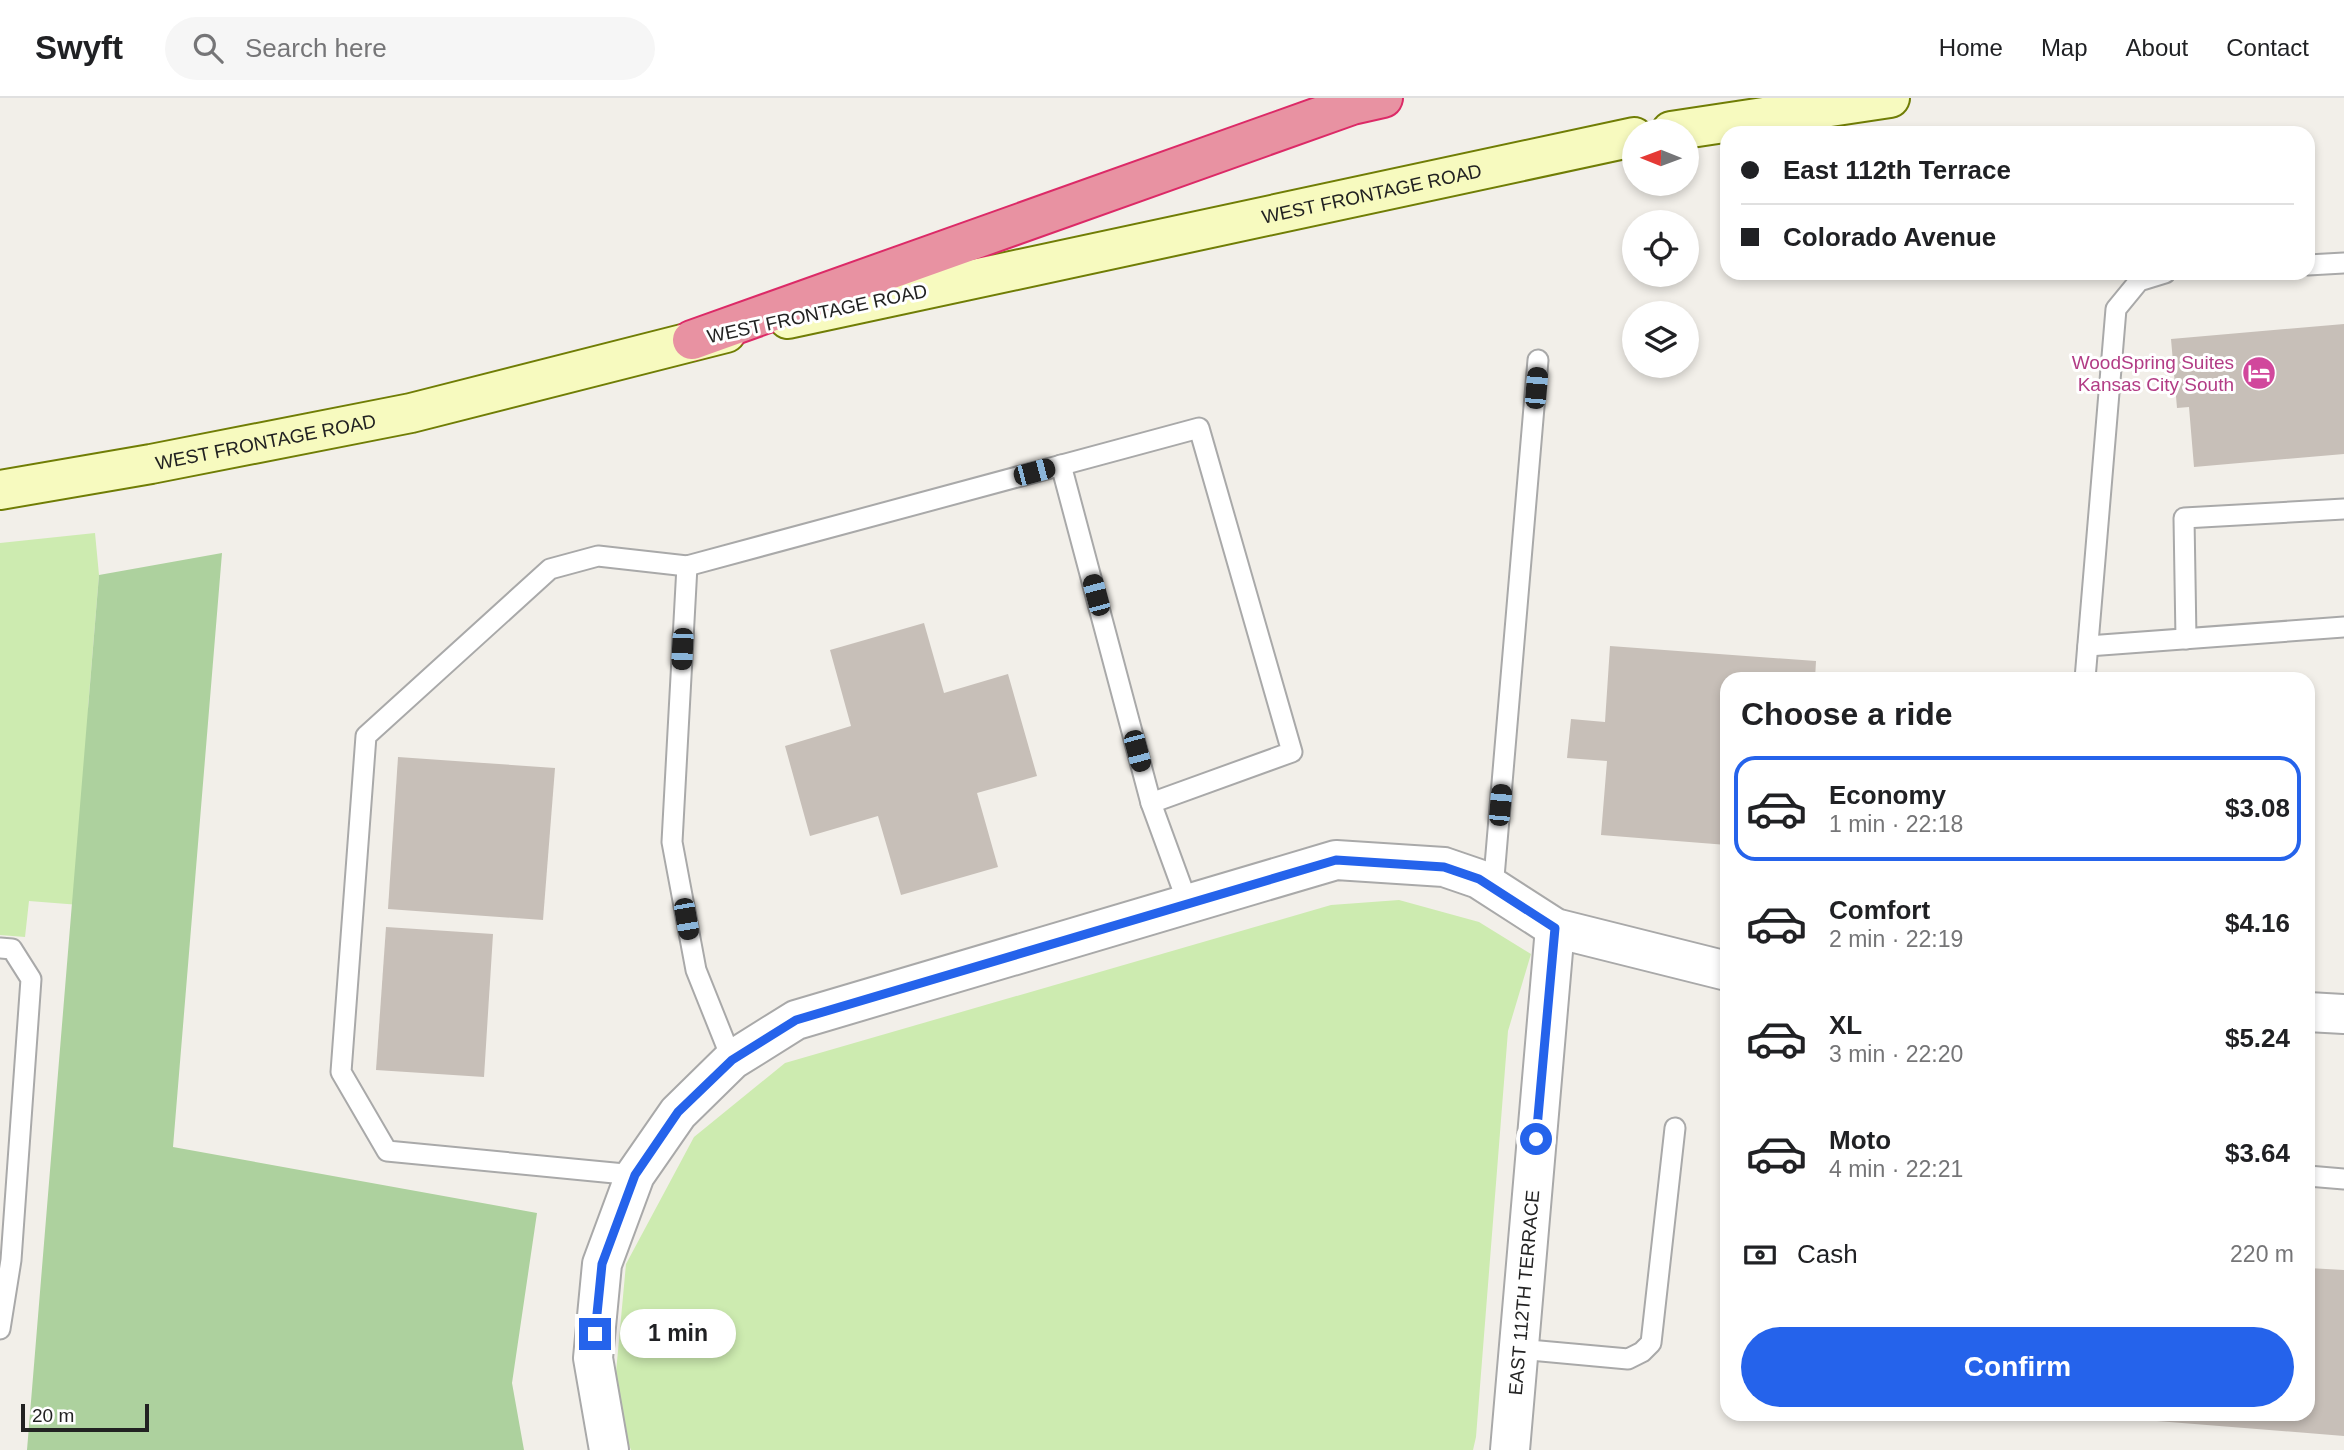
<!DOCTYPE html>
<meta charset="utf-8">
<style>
:root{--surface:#fff;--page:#f6f6f6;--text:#202124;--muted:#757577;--line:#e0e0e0;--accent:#2563eb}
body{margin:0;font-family:Helvetica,sans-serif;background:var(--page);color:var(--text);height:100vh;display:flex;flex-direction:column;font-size:26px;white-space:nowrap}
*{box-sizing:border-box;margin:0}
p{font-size:23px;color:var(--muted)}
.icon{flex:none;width:38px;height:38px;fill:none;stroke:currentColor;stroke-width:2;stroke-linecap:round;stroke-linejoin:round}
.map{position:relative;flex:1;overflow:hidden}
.drawer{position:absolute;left:1720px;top:574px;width:595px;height:749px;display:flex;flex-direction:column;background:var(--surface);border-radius:21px;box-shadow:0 4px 10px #0003}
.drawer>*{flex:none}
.top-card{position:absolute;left:1720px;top:28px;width:595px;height:154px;border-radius:21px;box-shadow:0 4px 10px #0003;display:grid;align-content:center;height:154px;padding:0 21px;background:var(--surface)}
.needle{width:46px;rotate:271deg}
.tools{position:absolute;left:1622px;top:21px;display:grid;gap:14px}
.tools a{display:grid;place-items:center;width:77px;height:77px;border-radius:50%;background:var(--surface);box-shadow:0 4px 10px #0003;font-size:35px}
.scale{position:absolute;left:21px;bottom:18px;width:128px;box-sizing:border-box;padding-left:7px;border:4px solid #222;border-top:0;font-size:19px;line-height:24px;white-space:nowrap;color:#222;-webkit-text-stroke:5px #fff;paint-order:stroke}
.end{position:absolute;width:32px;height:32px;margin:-16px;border:9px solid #2563eb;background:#fff;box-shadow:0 0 0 4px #fff}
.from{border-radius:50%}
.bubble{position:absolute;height:49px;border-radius:24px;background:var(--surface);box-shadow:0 4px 10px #0003;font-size:23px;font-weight:800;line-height:49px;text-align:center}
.car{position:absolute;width:21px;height:42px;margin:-21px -10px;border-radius:9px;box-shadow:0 0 5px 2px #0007;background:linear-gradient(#222 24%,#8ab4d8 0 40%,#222 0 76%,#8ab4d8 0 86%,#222 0)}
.top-card b{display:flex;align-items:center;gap:24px;height:66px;font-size:26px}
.top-card b+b{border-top:2px solid var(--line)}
.top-card i{width:18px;height:18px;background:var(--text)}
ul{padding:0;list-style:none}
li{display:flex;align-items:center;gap:21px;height:105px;margin:0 14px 10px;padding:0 7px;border:4px solid transparent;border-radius:21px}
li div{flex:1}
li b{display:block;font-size:26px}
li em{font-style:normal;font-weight:800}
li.active{border-color:var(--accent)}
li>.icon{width:63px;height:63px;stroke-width:1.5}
h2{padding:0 21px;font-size:32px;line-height:84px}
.pay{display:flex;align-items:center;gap:18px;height:77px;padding:0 21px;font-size:26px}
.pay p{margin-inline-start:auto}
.button{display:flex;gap:14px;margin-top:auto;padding:14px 21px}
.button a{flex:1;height:80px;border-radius:42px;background:var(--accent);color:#fff;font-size:28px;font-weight:800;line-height:80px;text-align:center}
header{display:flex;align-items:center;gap:42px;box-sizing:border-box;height:98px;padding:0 35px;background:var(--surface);border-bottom:2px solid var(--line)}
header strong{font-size:33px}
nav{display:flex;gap:38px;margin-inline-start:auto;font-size:24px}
.search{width:490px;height:63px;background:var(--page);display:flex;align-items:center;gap:18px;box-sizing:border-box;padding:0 24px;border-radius:38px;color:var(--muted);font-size:26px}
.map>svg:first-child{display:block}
.grass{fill:#cdebb0}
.forest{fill:#add19e}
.building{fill:#c7bfb8}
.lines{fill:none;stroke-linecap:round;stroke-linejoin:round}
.lane-casing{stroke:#a9a9a9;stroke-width:23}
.street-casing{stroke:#a9a9a9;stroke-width:42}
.secondary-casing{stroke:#707d05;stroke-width:42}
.highway-casing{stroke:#dc2a67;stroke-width:42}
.lane{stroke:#fff;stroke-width:19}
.street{stroke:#fff;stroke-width:38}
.secondary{stroke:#f7fabf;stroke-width:38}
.highway{stroke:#e892a2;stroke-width:38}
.route{stroke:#2563eb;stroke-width:9}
.labels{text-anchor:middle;stroke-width:6;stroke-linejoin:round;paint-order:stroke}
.street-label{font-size:19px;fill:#222;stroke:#fff}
.hotel-label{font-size:19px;fill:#b23c85;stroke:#fff;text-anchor:end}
</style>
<header>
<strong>Swyft</strong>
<div class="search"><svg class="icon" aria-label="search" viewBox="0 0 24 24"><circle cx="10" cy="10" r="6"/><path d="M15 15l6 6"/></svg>Search here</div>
<nav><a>Home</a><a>Map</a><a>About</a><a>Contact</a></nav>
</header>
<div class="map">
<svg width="2344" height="1352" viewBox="0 0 2344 1352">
<rect width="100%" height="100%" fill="#f2efe9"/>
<g class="grass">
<polygon points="95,435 99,477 88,610 102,625 80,807 29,803 25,839 0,837 0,445"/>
<polygon points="1399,802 1479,824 1531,856 1508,933 1476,1339 1473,1352 631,1352 613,1307 626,1166 694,1039 785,965 1331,807"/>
</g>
<polygon class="forest" points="222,455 173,1049 537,1115 512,1285 524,1352 27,1352 99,477"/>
<g class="building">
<polygon points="2344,226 2344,356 2194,369 2189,309 2177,310 2171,241"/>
<polygon points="924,525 944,595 1008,576 1037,678 977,695 998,769 901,797 878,718 810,738 785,648 851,628 830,552"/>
<polygon points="1610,548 1816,563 1815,581 1727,581 1727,747 1601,737 1607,663 1567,660 1571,621 1605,624"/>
<polygon points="398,659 555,670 543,822 388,811"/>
<polygon points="386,829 493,836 484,979 376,972"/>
<polygon points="2308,1170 2344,1172 2344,1338 2107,1319 2107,1316 2308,1316"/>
</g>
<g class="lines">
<g class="lane-casing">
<g id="lane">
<polyline points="2308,167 2344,165"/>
<polyline points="1061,367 1151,705"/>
<polyline points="687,468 672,744 696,872 732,962"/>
<polyline points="2186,541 2184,420 2344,411"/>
<polyline points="2088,548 2344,529"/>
<polyline points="2085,581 2116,211 2139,183 2165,175"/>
<polyline points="1493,791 1538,262"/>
<polyline points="0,850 12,851 31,881 11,1162 0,1231"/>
<polyline points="635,1077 387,1053 341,974 366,638 550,471 598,458 687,468 1199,330 1292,654 1151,705 1188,806"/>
<polyline points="2308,1078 2344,1081"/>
<polyline points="1518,1251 1628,1261 1642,1254 1651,1245 1675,1030"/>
</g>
</g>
<g class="street-casing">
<g id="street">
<polyline points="2308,914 2344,916"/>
<polyline points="609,1352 593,1260 602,1166 635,1077 678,1015 732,962 796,922 1336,762 1444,769 1479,781 1555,830 1727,873"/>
<path id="s1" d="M1510 1352 1555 830"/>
</g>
</g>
<g class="secondary-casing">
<g id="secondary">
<polyline points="1671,33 1890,0"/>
<path id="s2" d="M788 221 1634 39"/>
<path id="s3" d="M0 392 151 366 411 315 726 235"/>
</g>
</g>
<g class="highway-casing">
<polyline id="highway" points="692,242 1352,7 1383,0"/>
</g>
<use href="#lane" class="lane"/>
<use href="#street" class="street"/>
<use href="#secondary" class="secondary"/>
<use href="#highway" class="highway"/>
</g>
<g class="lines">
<polyline class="route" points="595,1236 602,1166 635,1077 678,1014 732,962 796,922 1336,762 1444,769 1479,781 1555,830 1536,1041"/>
</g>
<defs>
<g id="hotel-disc" transform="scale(1.75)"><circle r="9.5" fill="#d1479c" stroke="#fff"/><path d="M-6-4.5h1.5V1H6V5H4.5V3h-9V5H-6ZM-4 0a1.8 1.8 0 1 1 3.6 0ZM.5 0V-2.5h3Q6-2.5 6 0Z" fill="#fff"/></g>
</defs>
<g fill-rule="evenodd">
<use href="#hotel-disc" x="2259" y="275"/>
</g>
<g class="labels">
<g class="street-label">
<text dy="7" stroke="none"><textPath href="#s2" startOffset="597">WEST FRONTAGE ROAD</textPath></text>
<text transform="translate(817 215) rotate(-12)" y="7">WEST FRONTAGE ROAD</text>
<text dy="7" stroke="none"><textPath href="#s3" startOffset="270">WEST FRONTAGE ROAD</textPath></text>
<text dy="7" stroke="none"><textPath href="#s1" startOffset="158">EAST 112TH TERRACE</textPath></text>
</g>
<g class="hotel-label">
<text x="2234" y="271">WoodSpring Suites<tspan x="2234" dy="22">Kansas City South</tspan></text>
</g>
</g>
</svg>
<div class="tools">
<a><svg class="needle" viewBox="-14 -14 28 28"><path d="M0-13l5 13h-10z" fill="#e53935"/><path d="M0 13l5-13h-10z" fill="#757577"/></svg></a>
<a><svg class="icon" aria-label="locate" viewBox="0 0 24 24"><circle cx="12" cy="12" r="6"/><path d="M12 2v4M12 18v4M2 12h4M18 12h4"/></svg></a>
<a><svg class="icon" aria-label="layers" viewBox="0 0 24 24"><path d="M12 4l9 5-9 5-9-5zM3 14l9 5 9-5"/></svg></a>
</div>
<div class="scale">20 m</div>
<i class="end from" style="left:1536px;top:1041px"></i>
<i class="end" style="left:595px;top:1236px"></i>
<div class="bubble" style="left:620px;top:1211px;width:116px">1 min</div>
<i class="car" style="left:1536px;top:290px;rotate:5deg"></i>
<i class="car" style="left:1034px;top:374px;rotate:75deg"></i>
<i class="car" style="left:1096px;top:497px;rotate:345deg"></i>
<i class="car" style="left:682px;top:551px;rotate:183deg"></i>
<i class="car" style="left:1137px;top:653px;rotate:165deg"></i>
<i class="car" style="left:1500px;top:707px;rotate:5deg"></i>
<i class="car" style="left:686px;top:821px;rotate:170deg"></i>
<div class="top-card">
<b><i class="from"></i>East 112th Terrace</b>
<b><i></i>Colorado Avenue</b>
</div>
<section class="drawer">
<h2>Choose a ride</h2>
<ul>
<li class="active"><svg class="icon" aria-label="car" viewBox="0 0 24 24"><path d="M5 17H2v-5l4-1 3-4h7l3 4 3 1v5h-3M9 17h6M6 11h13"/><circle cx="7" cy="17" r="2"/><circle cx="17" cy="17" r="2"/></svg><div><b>Economy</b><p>1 min · 22:18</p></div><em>$3.08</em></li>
<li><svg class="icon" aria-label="car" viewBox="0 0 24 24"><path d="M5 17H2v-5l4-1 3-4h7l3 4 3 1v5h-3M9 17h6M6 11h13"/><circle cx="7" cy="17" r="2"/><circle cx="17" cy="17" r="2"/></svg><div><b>Comfort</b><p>2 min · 22:19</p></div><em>$4.16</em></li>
<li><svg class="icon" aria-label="car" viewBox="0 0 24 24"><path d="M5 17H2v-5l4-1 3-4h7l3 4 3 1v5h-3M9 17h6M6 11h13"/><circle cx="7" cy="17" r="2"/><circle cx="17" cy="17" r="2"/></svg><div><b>XL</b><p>3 min · 22:20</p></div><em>$5.24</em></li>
<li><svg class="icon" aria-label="car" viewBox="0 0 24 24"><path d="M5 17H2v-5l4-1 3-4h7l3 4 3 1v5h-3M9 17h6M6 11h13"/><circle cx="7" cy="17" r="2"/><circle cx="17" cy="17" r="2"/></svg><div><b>Moto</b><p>4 min · 22:21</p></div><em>$3.64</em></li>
</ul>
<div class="pay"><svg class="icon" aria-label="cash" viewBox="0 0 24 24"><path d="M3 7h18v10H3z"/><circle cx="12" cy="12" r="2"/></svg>Cash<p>220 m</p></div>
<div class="button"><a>Confirm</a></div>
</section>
</div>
